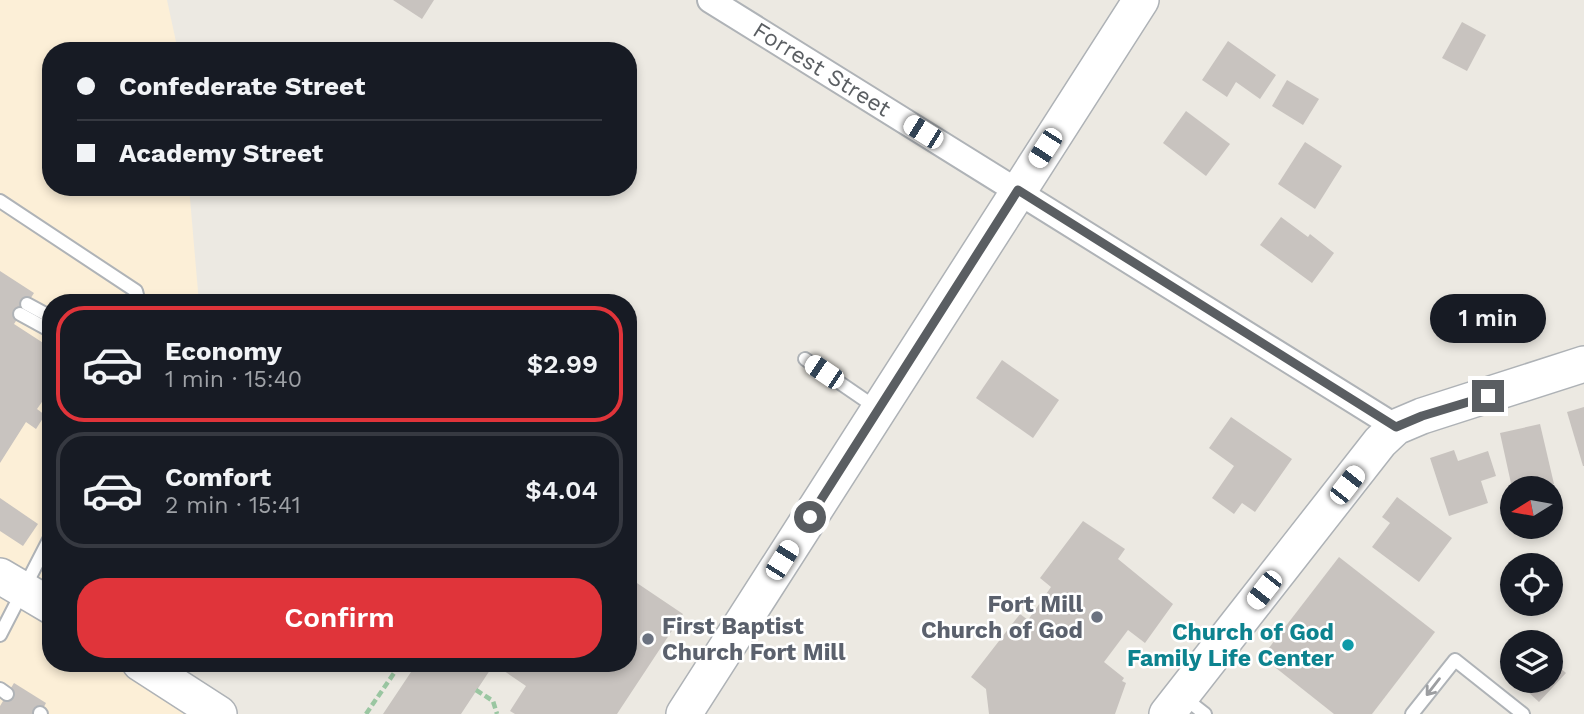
<!DOCTYPE html>
<meta charset="utf-8">
<style>
:root{--surface:#171b24;--page:#20242c;--text:#f1f3f6;--muted:#9ea1a6;--line:#363941;--accent:#e0343a}
body{margin:0;font-family:"Work Sans",sans-serif;background:var(--page);color:var(--text);height:100vh;display:flex;flex-direction:column;font-size:26px;white-space:nowrap}
*{box-sizing:border-box;margin:0}
p{font-size:23px;color:var(--muted)}
.icon{flex:none;width:38px;height:38px;fill:none;stroke:currentColor;stroke-width:2;stroke-linecap:round;stroke-linejoin:round}
.map{position:relative;flex:1;overflow:hidden}
.panel{position:absolute;left:42px;top:294px;width:595px;height:378px;display:flex;flex-direction:column;background:var(--surface);border-radius:28px;box-shadow:0 4px 10px #0003}
.panel>*{flex:none}
.banner{position:absolute;left:42px;top:42px;width:595px;height:154px;border-radius:28px;box-shadow:0 4px 10px #0003;display:grid;align-content:center;height:154px;padding:0 35px;background:var(--surface)}
.needle{width:46px;rotate:259deg}
.fabs{position:absolute;left:1500px;top:476px;display:grid;gap:14px}
.fabs a{display:grid;place-items:center;width:63px;height:63px;border-radius:50%;background:var(--surface);box-shadow:0 4px 10px #0003;font-size:35px}
.end{position:absolute;width:32px;height:32px;margin:-16px;border:9px solid #5a5e62;background:#fff;box-shadow:0 0 0 4px #fff}
.from{border-radius:50%}
.bubble{position:absolute;height:49px;border-radius:24px;background:var(--surface);box-shadow:0 4px 10px #0003;font-size:23px;font-weight:600;line-height:49px;text-align:center}
.car{position:absolute;width:21px;height:42px;margin:-21px -10px;border-radius:9px;box-shadow:0 0 5px 2px #0007;background:linear-gradient(#fff 24%,#345 0 40%,#fff 0 76%,#345 0 86%,#fff 0)}
.banner b{display:flex;align-items:center;gap:24px;height:66px;font-size:26px}
.banner b+b{border-top:2px solid var(--line)}
.banner i{width:18px;height:18px;background:var(--text)}
ul{padding:12px 0 0;list-style:none}
li{display:flex;align-items:center;gap:21px;height:116px;margin:0 14px 10px;padding:0 21px;border:4px solid var(--line);border-radius:28px}
li div{flex:1}
li b{display:block;font-size:26px}
li em{font-style:normal;font-weight:600}
li.selected{border-color:var(--accent)}
li>.icon{width:63px;height:63px;stroke-width:1.5}
.primary-button{display:flex;gap:14px;margin-top:auto;padding:14px 35px}
.primary-button a{flex:1;height:80px;border-radius:28px;background:var(--accent);color:#fff;font-size:28px;font-weight:600;line-height:80px;text-align:center}
.map>svg:first-child{display:block}
.commercial{fill:#fcefd7}
.building{fill:#c8c3bf}
.lines{fill:none;stroke-linecap:round;stroke-linejoin:round}
.lane-casing{stroke:#afb3b7;stroke-width:16}
.street-casing{stroke:#afb3b7;stroke-width:28}
.secondary-casing{stroke:#aeb2b6;stroke-width:38}
.path{stroke:#9ac6a1;stroke-width:4.5;stroke-dasharray:7 3.5;stroke-linecap:butt}
.lane{stroke:#fff;stroke-width:12}
.street{stroke:#fff;stroke-width:24}
.secondary{stroke:#fff;stroke-width:35}
.oneway{stroke:#9c9ea1}
.route{stroke:#5a5e62;stroke-width:9}
.worship-dot{fill:#6b7280;stroke:#fff;stroke-width:2.5}
.culture-dot{fill:#0f9aa8;stroke:#fff;stroke-width:2.5}
.labels{text-anchor:middle;stroke-width:5;stroke-linejoin:round;paint-order:stroke}
.street-label{font-size:23px;fill:#5a5e62;stroke:#fff}
.worship-label{font-size:23px;font-weight:bold;fill:#5b616d;stroke:#fff;text-anchor:end}
.culture-label{font-size:23px;font-weight:bold;fill:#0d838f;stroke:#fff;text-anchor:end}
</style>
<div class="map">
<svg width="1584" height="714" viewBox="0 0 1584 714">
<rect width="100%" height="100%" fill="#ece9e2"/>
<polygon class="commercial" points="0,0 167,0 178,51 51,51 51,187 189,187 199,303 51,303 51,582 42,597 51,602 51,663 146,663 226,714 0,714"/>
<g class="building">
<polygon points="393,0 434,0 422,19"/>
<polygon points="1462,22 1486,35 1467,71 1442,58"/>
<polygon points="1228,41 1276,75 1260,99 1236,82 1227,97 1202,80"/>
<polygon points="1287,80 1319,99 1303,125 1272,106"/>
<polygon points="1186,111 1230,144 1206,176 1163,143"/>
<polygon points="1305,142 1342,166 1315,209 1278,184"/>
<polygon points="1281,217 1308,237 1310,234 1334,253 1312,283 1260,245"/>
<polygon points="0,271 34,293 14,324 51,348 51,389 37,409 45,415 36,429 26,422 0,463"/>
<polygon points="1002,360 1059,400 1033,438 976,398"/>
<polygon points="1584,407 1584,466 1583,466 1567,412"/>
<polygon points="1231,417 1292,459 1255,512 1242,503 1234,514 1212,498 1234,466 1209,448"/>
<polygon points="1540,424 1554,484 1535,488 1512,488 1500,433"/>
<polygon points="1454,450 1458,461 1488,451 1496,476 1481,481 1488,503 1449,516 1430,458"/>
<polygon points="1397,497 1452,538 1419,582 1372,547 1390,523 1382,517"/>
<polygon points="0,498 38,524 23,546 0,531"/>
<polygon points="1083,521 1125,549 1118,559 1173,604 1145,643 1128,630 1104,662 1124,678 1122,681 1126,683 1115,714 989,714 986,689 971,677 1020,614 1028,620 1051,587 1040,578"/>
<polygon points="1339,557 1435,632 1372,714 1334,714 1262,657"/>
<polygon points="628,577 683,614 617,714 515,714 510,711 526,686 494,664 461,714 383,714 417,663 628,663"/>
<polygon points="1550,659 1566,673 1539,702 1516,681 1550,681"/>
<polygon points="14,683 46,703 40,714 0,714 0,706"/>
</g>
<g class="lines">
<g class="lane-casing">
<g id="lane">
<polyline points="0,201 136,291 139,303"/>
<polyline points="27,304 51,317"/>
<polyline points="20,314 51,331"/>
<polyline points="805,359 878,409"/>
<polyline points="0,635 51,536"/>
<polyline points="0,689 7,694"/>
<polyline points="1182,696 1205,714"/>
<polyline points="40,713 41,714"/>
<polyline points="1412,714 1455,660 1523,714"/>
</g>
</g>
<g class="street-casing">
<polyline id="street" points="710,0 1396,427"/>
</g>
<g class="secondary-casing">
<g id="secondary">
<polyline points="0,576 51,606"/>
<polyline points="140,663 219,714"/>
<polyline points="684,714 1141,0"/>
<polyline points="1167,714 1380,442 1396,427 1422,416 1584,364"/>
</g>
</g>
<g class="path">
<polyline points="476,690 493,701 497,714"/>
<polyline points="366,714 401,663"/>
</g>
<use href="#lane" class="lane"/>
<use href="#street" class="street"/>
<use href="#secondary" class="secondary"/>
</g>
<defs><path id="oneway-shaft" d="M-6 0H5M1.5-3L5.5 0L1.5 3" fill="none" stroke-width="1.6" stroke-linecap="round" stroke-linejoin="round" transform="scale(1.75)"/></defs>
<use class="oneway" href="#oneway-shaft" transform="translate(1433 687) rotate(128)"/>
<g class="lines">
<polyline class="route" points="810,517 1018,190 1396,427 1422,416 1488,396"/>
</g>
<g class="worship-dot">
<circle cx="1097" cy="617" r="7"/>
<circle cx="648" cy="639" r="7"/>
</g>
<circle class="culture-dot" cx="1348" cy="645" r="7"/>
<g class="labels">
<g class="street-label">
<text transform="translate(822 69) rotate(32)" y="8">Forrest Street</text>
</g>
<g class="worship-label">
<text x="1083" y="612">Fort Mill<tspan x="1083" dy="26">Church of God</tspan></text>
<text x="662" y="634" text-anchor="start">First Baptist<tspan x="662" dy="26">Church Fort Mill</tspan></text>
</g>
<g class="culture-label">
<text x="1334" y="640">Church of God<tspan x="1334" dy="26">Family Life Center</tspan></text>
</g>
</g>
</svg>
<div class="fabs">
<a><svg class="needle" viewBox="-14 -14 28 28"><path d="M0-13l5 13h-10z" fill="#e53935"/><path d="M0 13l5-13h-10z" fill="#9ea1a6"/></svg></a>
<a><svg class="icon" aria-label="locate" viewBox="0 0 24 24"><circle cx="12" cy="12" r="6"/><path d="M12 2v4M12 18v4M2 12h4M18 12h4"/></svg></a>
<a><svg class="icon" aria-label="layers" viewBox="0 0 24 24"><path d="M12 4l9 5-9 5-9-5zM3 14l9 5 9-5"/></svg></a>
</div>
<i class="end from" style="left:810px;top:517px"></i>
<i class="end" style="left:1488px;top:396px"></i>
<div class="bubble" style="left:1430px;top:294px;width:116px">1 min</div>
<i class="car" style="left:923px;top:132px;rotate:302deg"></i>
<i class="car" style="left:1045px;top:148px;rotate:213deg"></i>
<i class="car" style="left:824px;top:372px;rotate:304deg"></i>
<i class="car" style="left:1347px;top:485px;rotate:38deg"></i>
<i class="car" style="left:782px;top:560px;rotate:32deg"></i>
<i class="car" style="left:1264px;top:590px;rotate:218deg"></i>
<div class="banner">
<b><i class="from"></i>Confederate Street</b>
<b><i></i>Academy Street</b>
</div>
<section class="panel">
<ul>
<li class="selected"><svg class="icon" aria-label="car" viewBox="0 0 24 24"><path d="M5 17H2v-5l4-1 3-4h7l3 4 3 1v5h-3M9 17h6M6 11h13"/><circle cx="7" cy="17" r="2"/><circle cx="17" cy="17" r="2"/></svg><div><b>Economy</b><p>1 min · 15:40</p></div><em>$2.99</em></li>
<li><svg class="icon" aria-label="car" viewBox="0 0 24 24"><path d="M5 17H2v-5l4-1 3-4h7l3 4 3 1v5h-3M9 17h6M6 11h13"/><circle cx="7" cy="17" r="2"/><circle cx="17" cy="17" r="2"/></svg><div><b>Comfort</b><p>2 min · 15:41</p></div><em>$4.04</em></li>
</ul>
<div class="primary-button"><a>Confirm</a></div>
</section>
</div>
